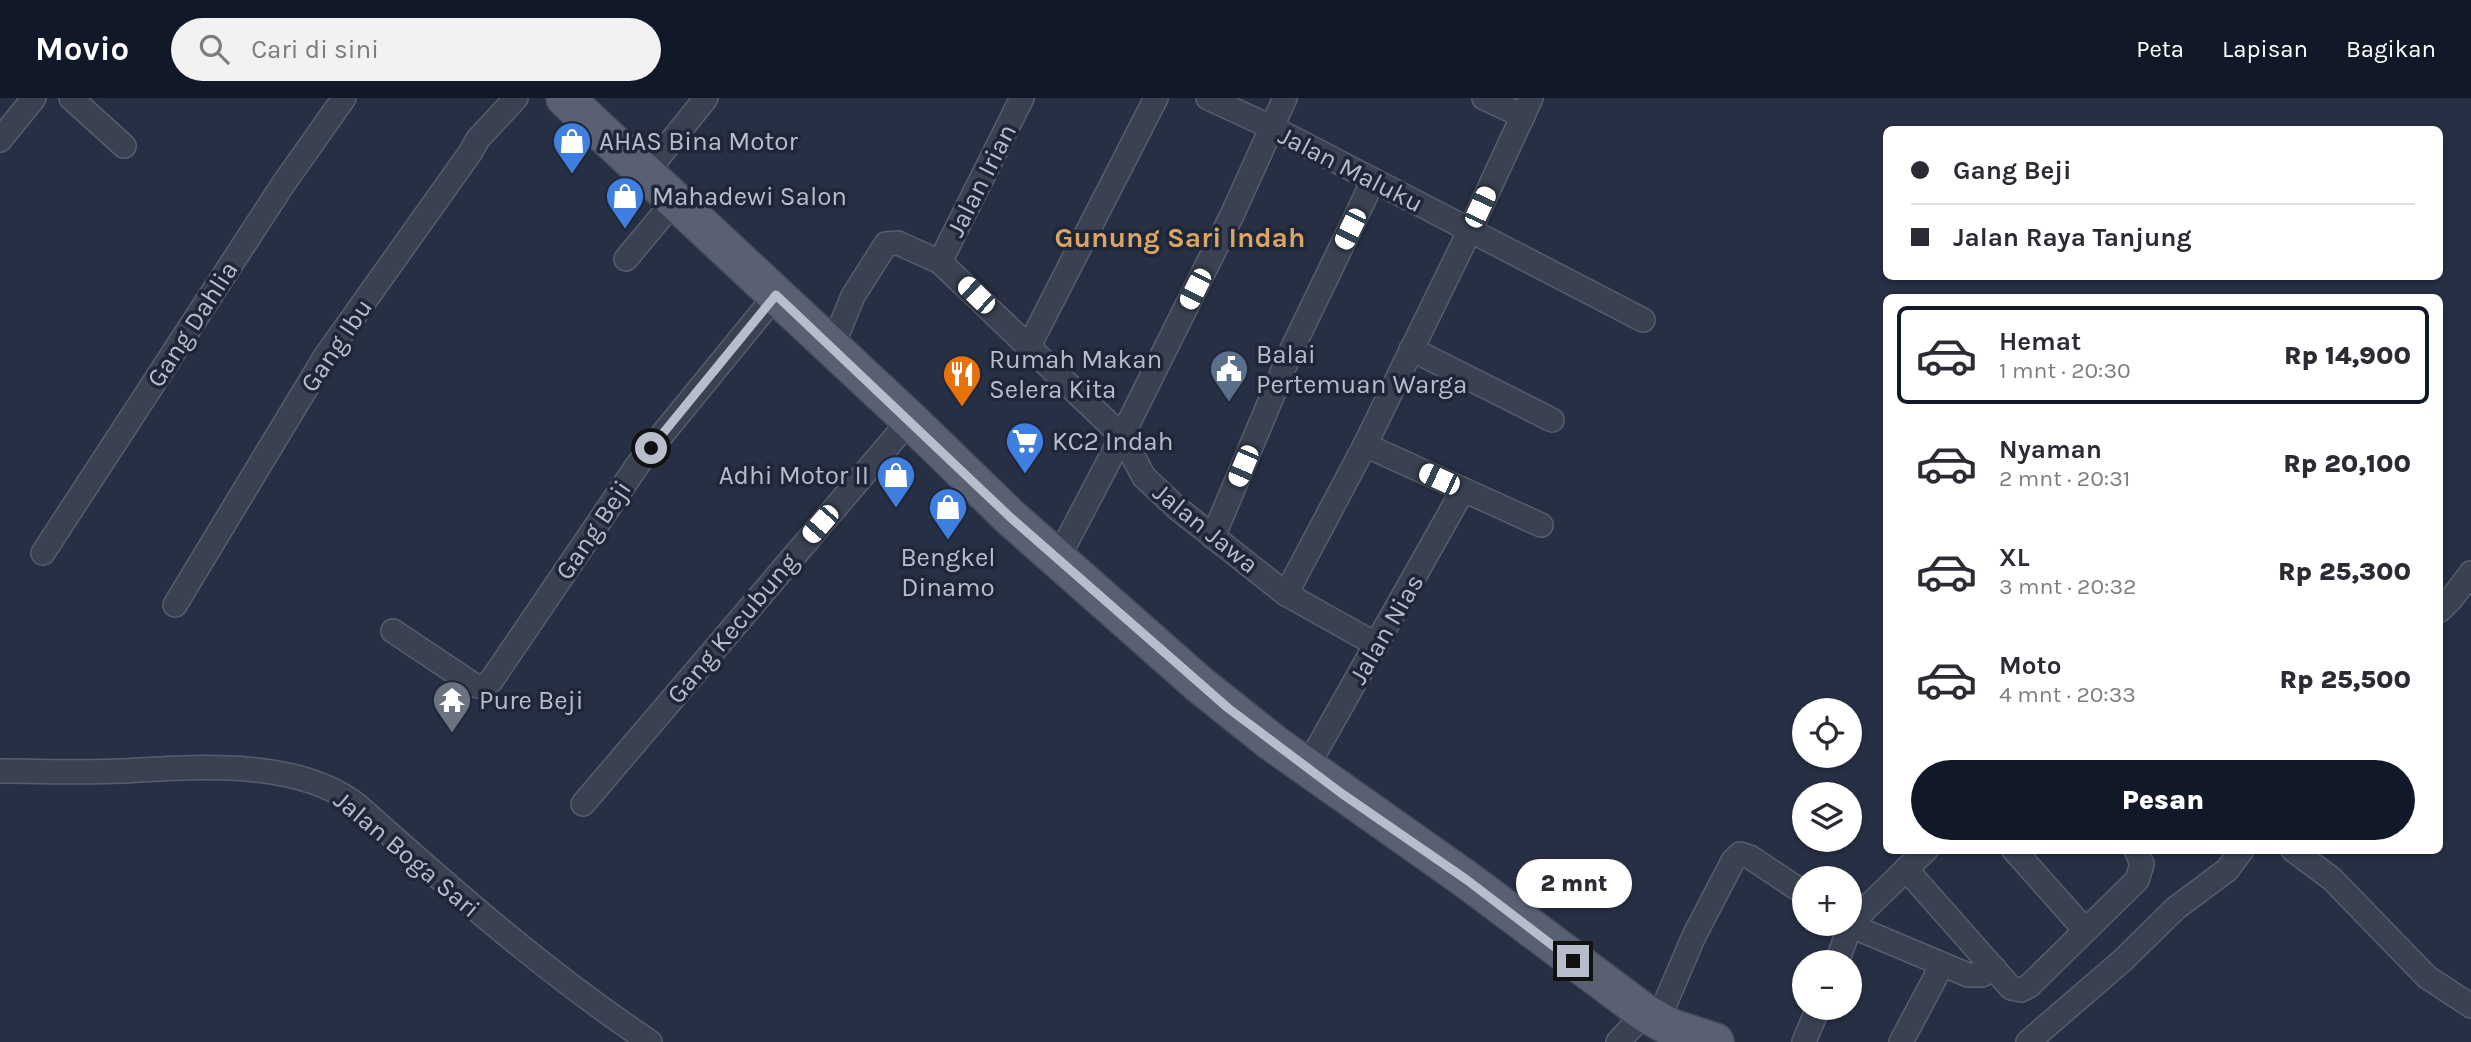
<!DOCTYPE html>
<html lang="id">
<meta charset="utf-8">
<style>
:root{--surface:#fff;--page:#f2f2f3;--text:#2b2b33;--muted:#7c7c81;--line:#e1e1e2;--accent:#111827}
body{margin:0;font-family:Karla,sans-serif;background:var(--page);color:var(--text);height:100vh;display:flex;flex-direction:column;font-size:26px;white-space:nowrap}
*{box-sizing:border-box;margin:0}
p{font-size:23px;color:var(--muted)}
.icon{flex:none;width:38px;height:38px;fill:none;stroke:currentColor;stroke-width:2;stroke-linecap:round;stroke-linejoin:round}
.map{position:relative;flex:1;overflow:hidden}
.details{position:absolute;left:1883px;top:196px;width:560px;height:560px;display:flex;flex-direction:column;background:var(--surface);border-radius:10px;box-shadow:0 2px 5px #0004}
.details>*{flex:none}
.hud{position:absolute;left:1883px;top:28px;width:560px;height:154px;border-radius:10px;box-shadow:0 2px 5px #0004;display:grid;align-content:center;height:154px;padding:0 28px;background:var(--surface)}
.controls{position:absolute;left:1792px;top:600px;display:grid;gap:14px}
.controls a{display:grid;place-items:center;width:70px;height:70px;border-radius:50%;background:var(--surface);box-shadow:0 2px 5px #0004;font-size:35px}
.end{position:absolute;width:32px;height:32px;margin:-16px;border:9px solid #b8bdcc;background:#111;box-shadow:0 0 0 4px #111}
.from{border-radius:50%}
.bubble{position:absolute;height:49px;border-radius:24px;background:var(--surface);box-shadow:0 2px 5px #0004;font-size:23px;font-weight:800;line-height:49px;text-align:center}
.car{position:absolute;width:21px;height:42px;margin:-21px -10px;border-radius:9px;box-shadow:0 0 5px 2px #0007;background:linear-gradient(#fff 24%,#345 0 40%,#fff 0 76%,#345 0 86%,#fff 0)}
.hud b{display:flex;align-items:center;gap:24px;height:66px;font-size:26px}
.hud b+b{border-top:2px solid var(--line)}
.hud i{width:18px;height:18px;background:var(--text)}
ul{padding:12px 0 0;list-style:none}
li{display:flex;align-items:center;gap:21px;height:98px;margin:0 14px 10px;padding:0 14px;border:4px solid transparent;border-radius:10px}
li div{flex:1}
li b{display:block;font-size:26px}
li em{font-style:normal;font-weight:800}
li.active{border-color:var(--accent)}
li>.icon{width:63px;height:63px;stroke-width:1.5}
.primary-button{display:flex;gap:14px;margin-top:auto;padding:14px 28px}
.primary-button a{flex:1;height:80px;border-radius:42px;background:var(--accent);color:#fff;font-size:28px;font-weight:800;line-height:80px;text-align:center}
header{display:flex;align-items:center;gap:42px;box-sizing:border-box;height:98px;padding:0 35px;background:var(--accent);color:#fff}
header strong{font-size:33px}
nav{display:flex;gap:38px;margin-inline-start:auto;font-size:24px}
.search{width:490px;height:63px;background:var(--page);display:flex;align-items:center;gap:18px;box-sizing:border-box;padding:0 24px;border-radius:38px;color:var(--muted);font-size:26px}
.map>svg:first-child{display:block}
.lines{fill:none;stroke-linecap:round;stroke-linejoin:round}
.street-casing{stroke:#565d6d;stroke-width:26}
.primary-casing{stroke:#444b5c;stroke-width:40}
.street{stroke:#3a4252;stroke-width:23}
.primary{stroke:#596072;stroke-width:37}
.route{stroke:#b8bdcc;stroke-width:9}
.labels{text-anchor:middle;stroke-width:7;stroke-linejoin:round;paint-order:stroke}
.poi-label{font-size:26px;fill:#b8bdcc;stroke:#1f2638;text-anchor:start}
.street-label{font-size:26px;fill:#b8bdcc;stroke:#1f2638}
.neighbourhood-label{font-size:28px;font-weight:bold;fill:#d8a567;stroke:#1f2638}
</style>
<header>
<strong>Movio</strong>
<div class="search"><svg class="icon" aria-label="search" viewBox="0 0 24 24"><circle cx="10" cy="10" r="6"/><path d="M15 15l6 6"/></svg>Cari di sini</div>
<nav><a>Peta</a><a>Lapisan</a><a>Bagikan</a></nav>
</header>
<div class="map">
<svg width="2471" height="944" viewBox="0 0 2471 944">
<rect width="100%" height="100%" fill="#262f43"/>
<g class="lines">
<g class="street-casing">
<g id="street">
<polyline points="71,0 124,48"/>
<polyline points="1208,0 1271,29 1643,222"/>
<polyline points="1484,0 1523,18"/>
<polyline points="0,42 34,0"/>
<polyline points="645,76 706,0"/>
<polyline points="626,161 675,102"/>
<polyline points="940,164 1022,0"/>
<polyline points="1029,248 1156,0"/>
<polyline points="832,249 853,198 886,146 898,145 940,164 1122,338 1144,379 1177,410 1286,496 1377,547"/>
<polyline points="1411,251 1552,322"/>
<polyline points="1365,347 1541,427"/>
<polyline points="1213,439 1292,251 1373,83"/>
<polyline points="43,455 284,85 344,0"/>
<polyline points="1057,462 1122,338 1232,117 1285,0"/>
<polyline points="1286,496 1365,347 1470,132 1531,0"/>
<polyline points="175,507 325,259 470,55 478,41 516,0"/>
<polyline points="2440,512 2452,500 2471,475"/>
<polyline points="393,533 474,587 482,589 491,583 639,365 776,197"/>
<polyline points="1307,669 1463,392"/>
<path d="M0 673C41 673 82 675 123 673 195 669 296 660 357 707 451 791 545 874 650 944"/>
<polyline points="583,706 910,322"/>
<polyline points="2014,752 2085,832"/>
<polyline points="2293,752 2332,781 2427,879 2471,908"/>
<polyline points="1906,771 2011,890 2021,892 2029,888 2137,782 2142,766 2136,752"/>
<polyline points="1847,826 1968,877 1982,877 1994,870"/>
<polyline points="1837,864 1850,828 1854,822 1926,752"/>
<polyline points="1658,922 1694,838 1733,763 1740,756 1750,759 1804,795"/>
<polyline points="1618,944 1645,915"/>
<polyline points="1804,944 1818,910"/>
<polyline points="1901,944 1942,867"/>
<polyline points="2028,944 2123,862 2176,810 2227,772 2242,752"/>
</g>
</g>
<g class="primary-casing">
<polyline id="primary" points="565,0 910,322 1010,419 1199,586 1273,645 1467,782 1645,915 1672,930 1715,944"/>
</g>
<use href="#street" class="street"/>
<use href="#primary" class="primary"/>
</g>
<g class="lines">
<polyline class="route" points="651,350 776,197 1010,419 1228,610 1341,695 1467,782 1573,863"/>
</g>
<defs>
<g id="shop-pin" transform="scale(2.0125)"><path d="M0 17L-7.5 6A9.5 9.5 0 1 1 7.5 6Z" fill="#3f7fe0" stroke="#1f2638"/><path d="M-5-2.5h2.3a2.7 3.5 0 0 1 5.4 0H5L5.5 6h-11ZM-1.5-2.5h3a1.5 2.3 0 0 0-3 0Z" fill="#fff"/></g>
<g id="civic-pin" transform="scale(2.0125)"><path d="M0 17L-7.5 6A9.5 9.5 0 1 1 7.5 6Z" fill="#5c6f8a" stroke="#1f2638"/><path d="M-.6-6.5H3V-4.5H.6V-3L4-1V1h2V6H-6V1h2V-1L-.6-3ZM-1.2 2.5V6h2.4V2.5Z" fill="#fff"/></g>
<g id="restaurant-pin" transform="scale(2.0125)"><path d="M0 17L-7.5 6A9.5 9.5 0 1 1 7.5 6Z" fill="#e8710a" stroke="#1f2638"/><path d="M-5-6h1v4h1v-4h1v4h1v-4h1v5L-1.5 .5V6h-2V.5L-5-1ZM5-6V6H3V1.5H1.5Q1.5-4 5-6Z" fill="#fff"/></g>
<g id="supermarket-pin" transform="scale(2.0125)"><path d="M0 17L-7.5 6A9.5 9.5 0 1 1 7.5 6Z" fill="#3f7fe0" stroke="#1f2638"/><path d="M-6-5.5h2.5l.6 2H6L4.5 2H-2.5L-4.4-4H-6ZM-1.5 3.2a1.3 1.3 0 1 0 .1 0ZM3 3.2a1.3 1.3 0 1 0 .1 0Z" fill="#fff"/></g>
<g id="temple-pin" transform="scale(2.0125)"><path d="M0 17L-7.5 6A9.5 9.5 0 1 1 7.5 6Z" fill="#6b7280" stroke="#1f2638"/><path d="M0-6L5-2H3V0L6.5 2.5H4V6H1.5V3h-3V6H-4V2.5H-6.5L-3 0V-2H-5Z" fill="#fff"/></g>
</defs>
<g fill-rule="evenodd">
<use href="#shop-pin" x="572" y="43"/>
<use href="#shop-pin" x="625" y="98"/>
<use href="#civic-pin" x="1229" y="271"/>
<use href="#restaurant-pin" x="962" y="276"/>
<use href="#supermarket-pin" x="1025" y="343"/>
<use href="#shop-pin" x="896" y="377"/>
<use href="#shop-pin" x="948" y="409"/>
<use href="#temple-pin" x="452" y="602"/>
</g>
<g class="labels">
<g class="poi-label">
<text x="599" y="52">AHAS Bina Motor</text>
<text x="652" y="107">Mahadewi Salon</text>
<text x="1256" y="265">Balai<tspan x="1256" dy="30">Pertemuan Warga</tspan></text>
<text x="989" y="270">Rumah Makan<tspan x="989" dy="30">Selera Kita</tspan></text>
<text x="1052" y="352">KC2 Indah</text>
<text x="869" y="386" text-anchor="end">Adhi Motor II</text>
<text x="948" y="468" text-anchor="middle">Bengkel<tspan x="948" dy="30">Dinamo</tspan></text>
<text x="479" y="611">Pure Beji</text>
</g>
<g class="street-label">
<text transform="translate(1351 71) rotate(27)" y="9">Jalan Maluku</text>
<text transform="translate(981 82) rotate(-63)" y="9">Jalan Irian</text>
<text transform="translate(192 226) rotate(-57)" y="9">Gang Dahlia</text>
<text transform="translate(336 247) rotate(-56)" y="9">Gang Ibu</text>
<text transform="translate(1206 430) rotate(39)" y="9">Jalan Jawa</text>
<text transform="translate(593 432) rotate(-56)" y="9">Gang Beji</text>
<text transform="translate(732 530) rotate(-50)" y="9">Gang Kecubung</text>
<text transform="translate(1386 531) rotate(-60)" y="9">Jalan Nias</text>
<text transform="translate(407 756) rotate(40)" y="9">Jalan Boga Sari</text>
</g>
<g class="neighbourhood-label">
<text x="1180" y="149">Gunung Sari Indah</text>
</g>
</g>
</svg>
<div class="controls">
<a><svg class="icon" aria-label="locate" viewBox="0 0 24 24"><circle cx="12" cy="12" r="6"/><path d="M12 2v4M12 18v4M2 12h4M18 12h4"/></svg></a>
<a><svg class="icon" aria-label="layers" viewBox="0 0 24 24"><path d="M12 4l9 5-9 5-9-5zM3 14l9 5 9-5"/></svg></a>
<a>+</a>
<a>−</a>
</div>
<i class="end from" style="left:651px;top:350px"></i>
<i class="end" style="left:1573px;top:863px"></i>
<div class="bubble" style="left:1516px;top:761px;width:116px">2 mnt</div>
<i class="car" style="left:1480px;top:109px;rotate:25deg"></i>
<i class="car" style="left:1350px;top:131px;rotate:206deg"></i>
<i class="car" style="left:1195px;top:191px;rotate:207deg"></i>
<i class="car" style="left:976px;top:197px;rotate:314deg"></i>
<i class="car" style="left:1243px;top:368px;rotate:203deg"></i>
<i class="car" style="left:1439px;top:381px;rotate:295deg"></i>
<i class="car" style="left:820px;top:426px;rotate:221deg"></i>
<div class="hud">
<b><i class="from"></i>Gang Beji</b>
<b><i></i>Jalan Raya Tanjung</b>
</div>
<section class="details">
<ul>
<li class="active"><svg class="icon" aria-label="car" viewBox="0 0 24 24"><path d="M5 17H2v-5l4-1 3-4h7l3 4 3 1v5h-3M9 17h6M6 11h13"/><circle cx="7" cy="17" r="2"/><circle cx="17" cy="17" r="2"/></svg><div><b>Hemat</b><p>1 mnt · 20:30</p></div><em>Rp 14,900</em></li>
<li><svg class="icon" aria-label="car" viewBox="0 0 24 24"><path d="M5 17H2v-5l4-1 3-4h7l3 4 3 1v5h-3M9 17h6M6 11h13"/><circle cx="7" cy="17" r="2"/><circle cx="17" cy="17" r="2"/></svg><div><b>Nyaman</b><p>2 mnt · 20:31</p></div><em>Rp 20,100</em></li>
<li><svg class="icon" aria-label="car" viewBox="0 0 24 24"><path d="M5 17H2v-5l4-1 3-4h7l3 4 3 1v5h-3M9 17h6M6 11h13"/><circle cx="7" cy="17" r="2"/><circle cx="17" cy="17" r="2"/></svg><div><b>XL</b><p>3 mnt · 20:32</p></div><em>Rp 25,300</em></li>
<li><svg class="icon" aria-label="car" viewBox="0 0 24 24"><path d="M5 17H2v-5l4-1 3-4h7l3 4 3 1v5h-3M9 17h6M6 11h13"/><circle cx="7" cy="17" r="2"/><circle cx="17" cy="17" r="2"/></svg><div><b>Moto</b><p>4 mnt · 20:33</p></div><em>Rp 25,500</em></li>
</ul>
<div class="primary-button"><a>Pesan</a></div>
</section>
</div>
